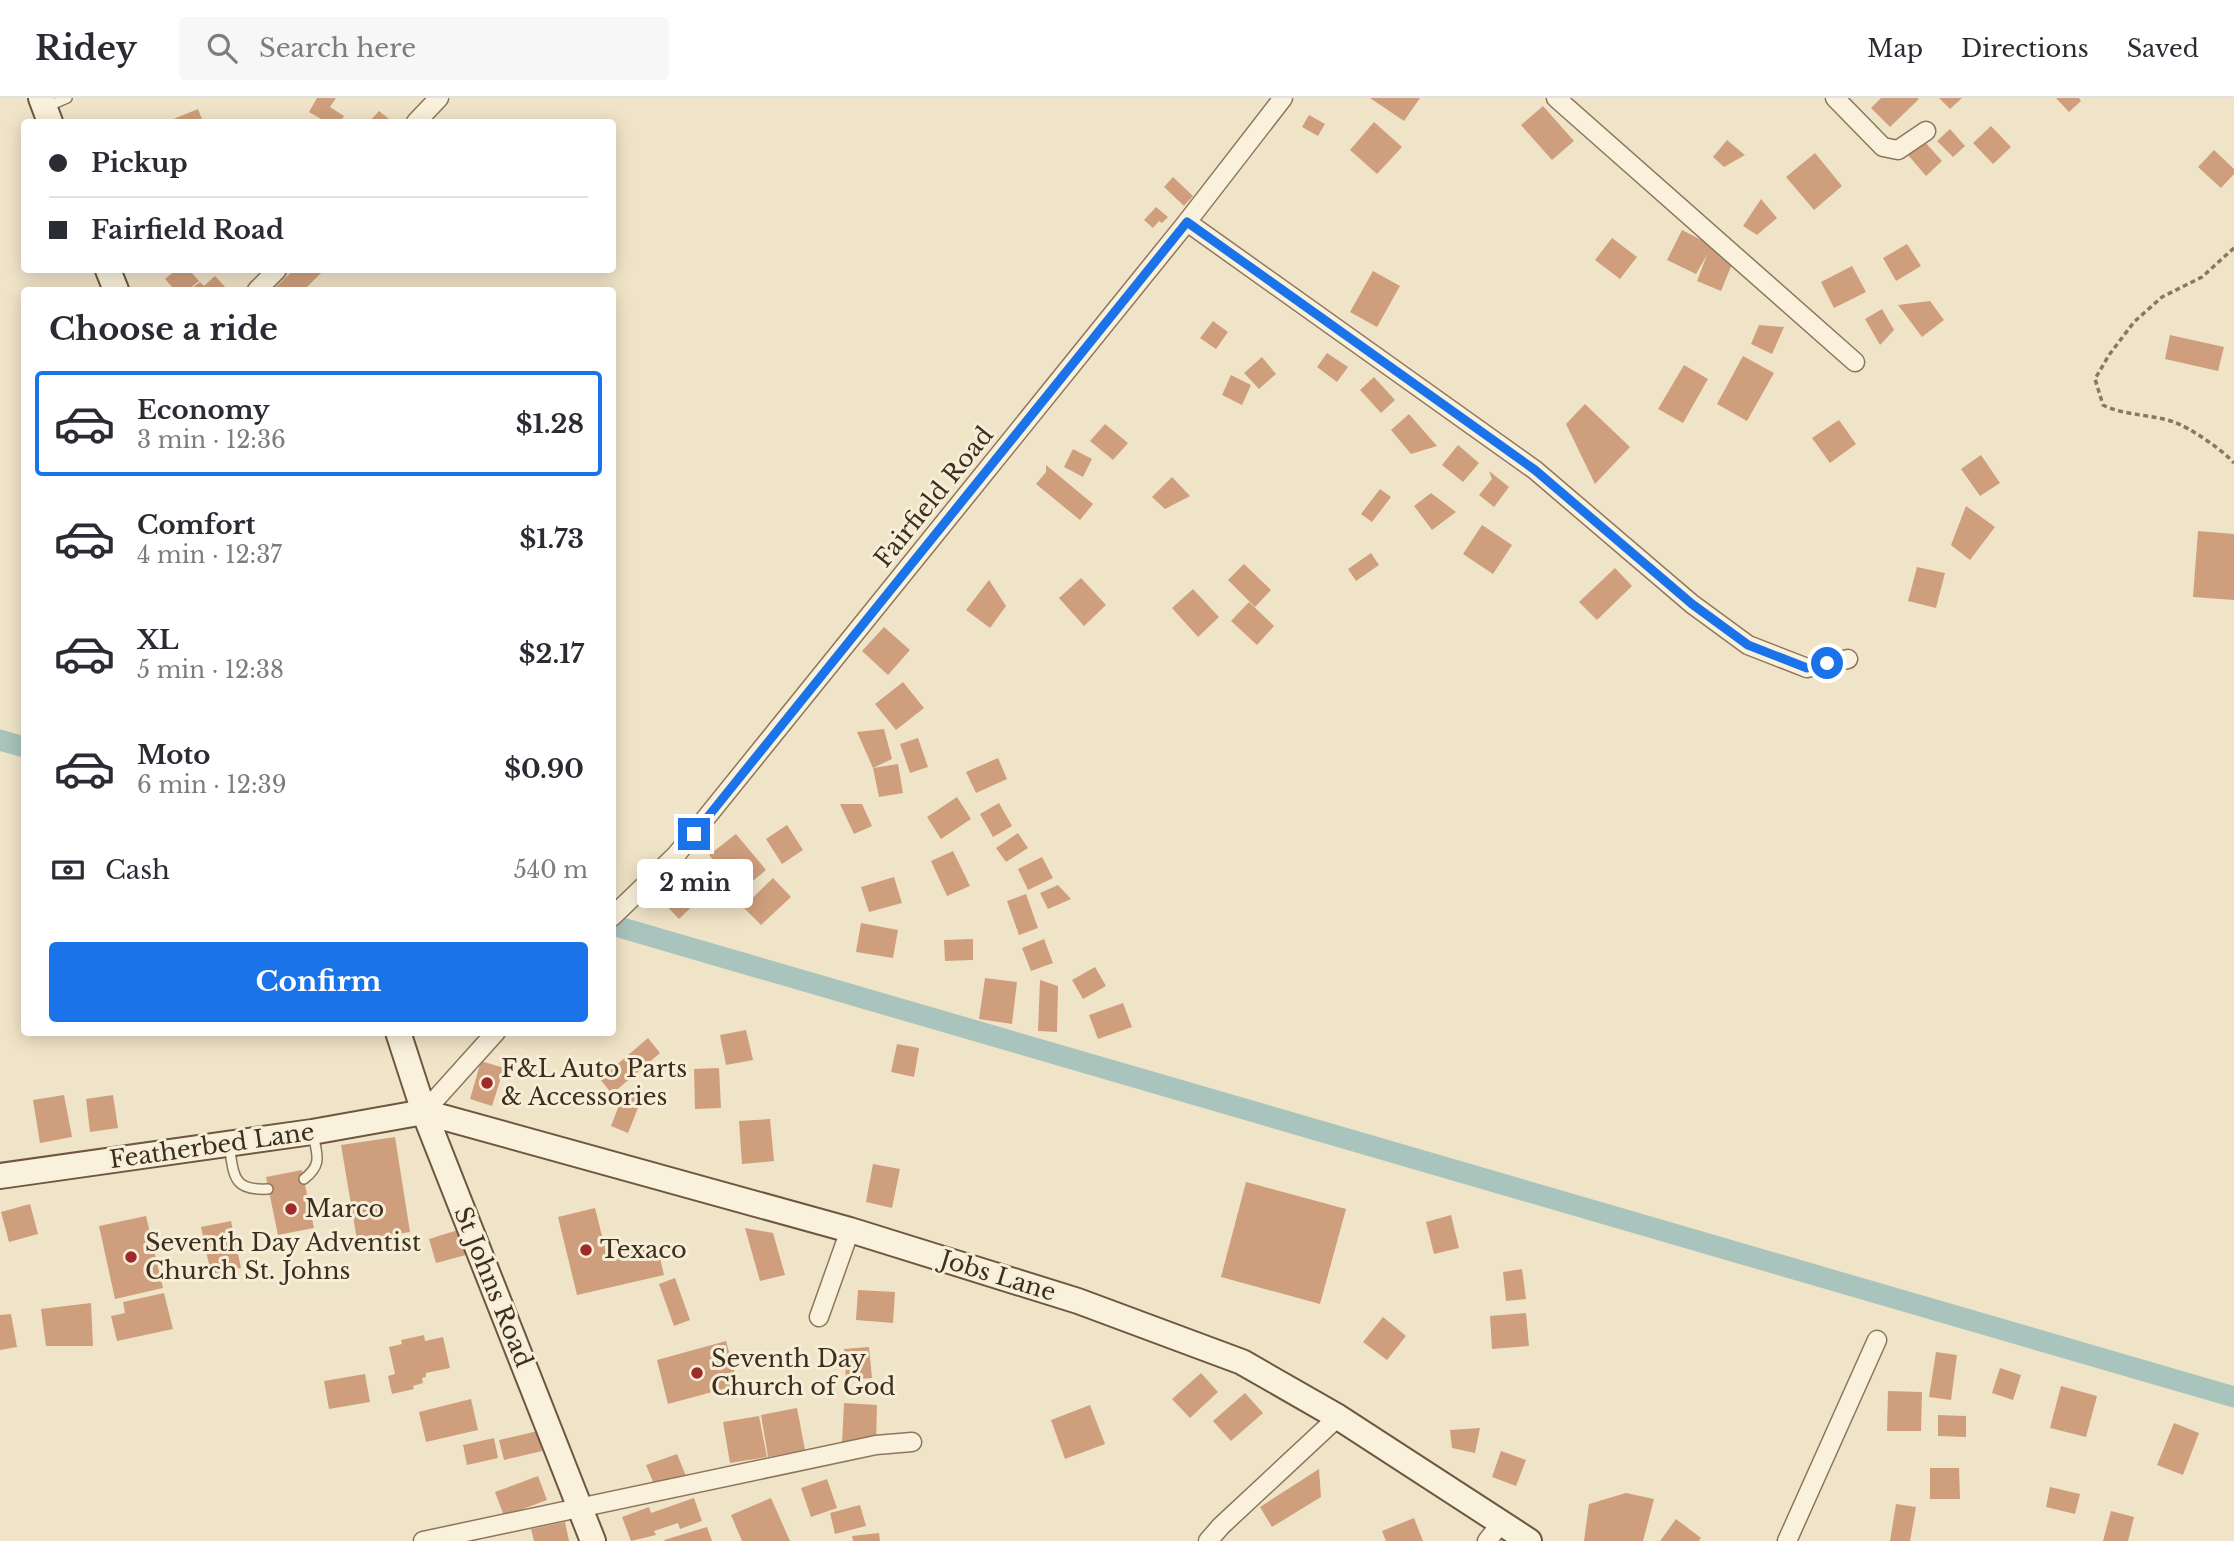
<!DOCTYPE html>
<meta charset="utf-8">
<style>
:root{--surface:#fff;--page:#f7f7f7;--text:#2b2b33;--muted:#7c7c81;--line:#e1e1e2;--accent:#1a73e8}
body{margin:0;font-family:"Libre Baskerville",serif;background:var(--page);color:var(--text);height:100vh;display:flex;flex-direction:column;font-size:26px;white-space:nowrap}
*{box-sizing:border-box;margin:0}
p{font-size:23px;color:var(--muted)}
.icon{flex:none;width:38px;height:38px;fill:none;stroke:currentColor;stroke-width:2;stroke-linecap:round;stroke-linejoin:round}
.map{position:relative;flex:1;overflow:hidden}
.sheet{position:absolute;left:21px;top:189px;width:595px;height:749px;display:flex;flex-direction:column;background:var(--surface);border-radius:7px;box-shadow:0 4px 18px #0003}
.sheet>*{flex:none}
.top-card{position:absolute;left:21px;top:21px;width:595px;height:154px;border-radius:7px;box-shadow:0 4px 18px #0003;display:grid;align-content:center;height:154px;padding:0 28px;background:var(--surface)}
.end{position:absolute;width:32px;height:32px;margin:-16px;border:9px solid #1a73e8;background:#fff;box-shadow:0 0 0 4px #fff}
.from{border-radius:50%}
.bubble{position:absolute;height:49px;border-radius:7px;background:var(--surface);box-shadow:0 4px 18px #0003;font-size:23px;font-weight:700;line-height:49px;text-align:center}
.top-card b{display:flex;align-items:center;gap:24px;height:66px;font-size:26px}
.top-card b+b{border-top:2px solid var(--line)}
.top-card i{width:18px;height:18px;background:var(--text)}
ul{padding:0;list-style:none}
li{display:flex;align-items:center;gap:21px;height:105px;margin:0 14px 10px;padding:0 14px;border:4px solid transparent;border-radius:7px}
li div{flex:1}
li b{display:block;font-size:26px}
li em{font-style:normal;font-weight:700}
li.current{border-color:var(--accent)}
li>.icon{width:63px;height:63px;stroke-width:1.5}
h2{padding:0 28px;font-size:32px;line-height:84px}
.pay{display:flex;align-items:center;gap:18px;height:77px;padding:0 28px;font-size:26px}
.pay p{margin-inline-start:auto}
.cta{display:flex;gap:14px;margin-top:auto;padding:14px 28px}
.cta a{flex:1;height:80px;border-radius:7px;background:var(--accent);color:#fff;font-size:28px;font-weight:700;line-height:80px;text-align:center}
header{display:flex;align-items:center;gap:42px;box-sizing:border-box;height:98px;padding:0 35px;background:var(--surface);border-bottom:2px solid var(--line)}
header strong{font-size:33px}
nav{display:flex;gap:38px;margin-inline-start:auto;font-size:24px}
.search{width:490px;height:63px;background:var(--page);display:flex;align-items:center;gap:18px;box-sizing:border-box;padding:0 24px;border-radius:7px;color:var(--muted);font-size:26px}
.map>svg:first-child{display:block}
.lines{fill:none;stroke-linecap:round;stroke-linejoin:round}
.canal{stroke:#a9c4bc;stroke-width:21}
.building{fill:#cf9f7d}
.lane-casing{stroke:#8d765c;stroke-width:12}
.street-casing{stroke:#8d765c;stroke-width:21}
.secondary-casing{stroke:#6f573f;stroke-width:28}
.path{stroke:#8d765c;stroke-width:3.5;stroke-dasharray:5 3.5;stroke-linecap:butt}
.lane{stroke:#faf1dc;stroke-width:9}
.street{stroke:#faf1dc;stroke-width:18}
.secondary{stroke:#faf1dc;stroke-width:24}
.route{stroke:#1a73e8;stroke-width:9}
.poi-dot{fill:#9e2a2b;stroke:#f7eed8;stroke-width:2.5}
.labels{text-anchor:middle;stroke-width:6;stroke-linejoin:round;paint-order:stroke}
.street-label{font-size:24px;fill:#3d2e20;stroke:#f7eed8}
.poi-label{font-size:24px;fill:#3d2e20;stroke:#f7eed8;text-anchor:start}
</style>
<header>
<strong>Ridey</strong>
<div class="search"><svg class="icon" aria-label="search" viewBox="0 0 24 24"><circle cx="10" cy="10" r="6"/><path d="M15 15l6 6"/></svg>Search here</div>
<nav><a>Map</a><a>Directions</a><a>Saved</a></nav>
</header>
<div class="map">
<svg width="2234" height="1443" viewBox="0 0 2234 1443">
<rect width="100%" height="100%" fill="#f0e4c8"/>
<g class="lines">
<g class="canal">
<polyline points="0,642 24,649"/>
<polyline points="612,827 2234,1299"/>
</g>
</g>
<g class="building">
<polygon points="317,0 336,0 330,9 344,18 340,24 326,24 309,14"/>
<polygon points="1370,0 1420,0 1404,23"/>
<polygon points="1881,0 1917,0 1919,1 1890,29 1871,10"/>
<polygon points="1939,0 1962,0 1950,11"/>
<polygon points="2056,0 2079,0 2081,3 2069,14"/>
<polygon points="1543,8 1574,43 1552,62 1521,27"/>
<polygon points="198,11 203,24 166,24"/>
<polygon points="379,13 389,21 386,24 369,24"/>
<polygon points="1309,17 1325,26 1318,38 1302,29"/>
<polygon points="1374,24 1402,49 1377,76 1350,52"/>
<polygon points="1991,28 2011,49 1993,66 1973,45"/>
<polygon points="1950,31 1965,48 1953,59 1937,43"/>
<polygon points="1727,42 1745,57 1724,69 1713,59"/>
<polygon points="1924,43 1942,63 1926,78 1908,57"/>
<polygon points="2214,52 2234,71 2234,76 2221,90 2198,69"/>
<polygon points="1815,55 1842,88 1814,112 1786,79"/>
<polygon points="1173,79 1193,98 1184,108 1164,89"/>
<polygon points="1761,101 1777,120 1757,137 1743,128"/>
<polygon points="1156,109 1168,119 1162,125 1159,123 1153,130 1144,122"/>
<polygon points="1682,132 1711,147 1732,166 1721,193 1697,183 1707,157 1696,176 1667,162"/>
<polygon points="1612,140 1637,159 1620,181 1595,162"/>
<polygon points="1907,146 1921,168 1896,183 1883,160"/>
<polygon points="1852,168 1866,194 1834,210 1821,184"/>
<polygon points="176,172 189,172 199,183 188,192 175,192 165,181"/>
<polygon points="293,172 324,172 304,192 273,192"/>
<polygon points="1373,173 1400,188 1377,229 1350,214"/>
<polygon points="215,178 227,191 225,192 190,192 200,184 204,188"/>
<polygon points="1930,203 1944,222 1922,239 1898,207"/>
<polygon points="1882,211 1894,232 1880,247 1865,221"/>
<polygon points="1213,223 1228,234 1216,251 1200,240"/>
<polygon points="1759,227 1784,229 1772,256 1751,246"/>
<polygon points="2170,237 2224,249 2218,273 2165,261"/>
<polygon points="1327,255 1348,269 1337,284 1317,269"/>
<polygon points="1743,258 1774,275 1747,323 1717,306"/>
<polygon points="1262,259 1276,276 1259,291 1244,275"/>
<polygon points="1684,267 1708,281 1683,325 1658,311"/>
<polygon points="1231,277 1251,287 1242,307 1222,297"/>
<polygon points="1374,279 1395,302 1381,315 1360,292"/>
<polygon points="1585,306 1630,349 1595,386 1566,326"/>
<polygon points="1409,316 1437,348 1411,356 1391,332"/>
<polygon points="1839,322 1856,346 1830,365 1812,340"/>
<polygon points="1105,326 1128,345 1113,362 1090,343"/>
<polygon points="1458,347 1479,365 1463,384 1442,367"/>
<polygon points="1073,351 1092,361 1083,379 1064,369"/>
<polygon points="1981,357 2000,385 1980,398 1961,371"/>
<polygon points="1046,367 1093,406 1080,422 1036,386 1046,374"/>
<polygon points="1489,373 1509,389 1494,409 1479,397 1492,381"/>
<polygon points="1172,379 1190,398 1165,411 1152,399"/>
<polygon points="1380,391 1391,399 1372,424 1361,416"/>
<polygon points="1431,395 1456,414 1432,432 1414,408"/>
<polygon points="1966,408 1995,429 1970,462 1951,447"/>
<polygon points="1482,427 1512,447 1493,476 1463,456"/>
<polygon points="2198,433 2234,436 2234,502 2193,499"/>
<polygon points="1371,455 1379,467 1356,483 1348,471"/>
<polygon points="1244,466 1271,492 1255,509 1228,482"/>
<polygon points="1917,469 1945,475 1936,510 1908,503"/>
<polygon points="1615,470 1632,488 1597,522 1579,504"/>
<polygon points="1081,480 1106,507 1084,528 1059,500"/>
<polygon points="989,482 1006,508 990,530 966,512"/>
<polygon points="1193,491 1219,519 1198,539 1172,510"/>
<polygon points="1249,504 1274,528 1257,547 1231,523"/>
<polygon points="884,529 910,552 888,577 862,553"/>
<polygon points="903,584 924,610 896,632 875,606"/>
<polygon points="884,631 892,661 873,670 898,666 903,695 879,699 873,670 857,634"/>
<polygon points="918,640 928,669 910,675 900,646"/>
<polygon points="998,660 1007,681 976,695 966,674"/>
<polygon points="957,699 971,721 941,741 927,719"/>
<polygon points="999,705 1012,728 993,739 980,716"/>
<polygon points="840,706 862,706 872,728 854,736"/>
<polygon points="787,727 803,752 782,766 766,741"/>
<polygon points="1018,735 1028,750 1006,764 996,750"/>
<polygon points="736,736 766,772 739,794 709,757"/>
<polygon points="953,753 970,788 947,798 931,763"/>
<polygon points="1042,759 1053,780 1028,792 1018,771"/>
<polygon points="688,772 708,793 679,821 659,800"/>
<polygon points="894,779 902,805 869,814 861,789"/>
<polygon points="773,780 791,799 761,827 743,809"/>
<polygon points="1058,787 1071,801 1048,811 1040,795"/>
<polygon points="1026,796 1038,830 1019,837 1007,803"/>
<polygon points="861,825 898,832 893,860 856,854"/>
<polygon points="973,841 973,862 945,863 944,842"/>
<polygon points="1044,841 1053,865 1031,873 1022,850"/>
<polygon points="1095,869 1106,888 1083,901 1072,882"/>
<polygon points="985,880 1017,884 1012,926 979,921"/>
<polygon points="1040,882 1058,888 1057,934 1038,933"/>
<polygon points="1123,905 1132,929 1098,941 1089,917"/>
<polygon points="746,932 753,962 726,967 720,937"/>
<polygon points="648,940 660,955 612,996 600,981"/>
<polygon points="897,946 919,950 914,979 891,974"/>
<polygon points="481,963 504,970 492,1008 470,1001"/>
<polygon points="719,970 721,1010 695,1011 694,971"/>
<polygon points="625,992 642,1000 628,1035 611,1028"/>
<polygon points="64,997 72,1039 40,1045 33,1002"/>
<polygon points="113,997 118,1030 90,1034 86,1001"/>
<polygon points="770,1021 774,1063 742,1066 739,1023"/>
<polygon points="395,1039 410,1134 357,1142 341,1047"/>
<polygon points="873,1066 900,1071 892,1110 866,1104"/>
<polygon points="302,1072 314,1130 278,1137 266,1079"/>
<polygon points="1246,1084 1346,1111 1320,1206 1221,1179"/>
<polygon points="30,1106 38,1136 9,1144 1,1114"/>
<polygon points="595,1110 607,1158 657,1147 664,1177 577,1197 558,1119"/>
<polygon points="1451,1117 1459,1150 1434,1156 1426,1124"/>
<polygon points="146,1118 163,1190 115,1201 99,1128"/>
<polygon points="231,1123 241,1170 211,1176 201,1129"/>
<polygon points="745,1130 773,1135 785,1177 760,1183"/>
<polygon points="458,1132 466,1157 436,1165 429,1141"/>
<polygon points="1522,1171 1526,1201 1506,1203 1503,1174"/>
<polygon points="675,1180 690,1222 674,1228 659,1186"/>
<polygon points="858,1192 895,1194 893,1225 856,1222"/>
<polygon points="164,1195 173,1231 117,1243 111,1218 125,1215 123,1204"/>
<polygon points="91,1205 93,1248 46,1248 41,1211"/>
<polygon points="1526,1215 1529,1248 1492,1251 1490,1218"/>
<polygon points="11,1216 17,1249 0,1252 0,1217"/>
<polygon points="1383,1219 1406,1238 1387,1262 1363,1244"/>
<polygon points="424,1237 425,1243 443,1239 450,1270 426,1275 426,1279 422,1280 423,1285 413,1288 414,1291 392,1296 388,1278 395,1276 389,1249 402,1246 401,1242"/>
<polygon points="726,1243 738,1287 668,1306 657,1262"/>
<polygon points="869,1249 872,1280 846,1282 844,1251"/>
<polygon points="1936,1254 1957,1257 1951,1302 1929,1299"/>
<polygon points="2000,1270 2021,1277 2013,1302 1992,1295"/>
<polygon points="1201,1275 1218,1294 1190,1320 1172,1301"/>
<polygon points="365,1276 370,1304 329,1311 324,1283"/>
<polygon points="2061,1288 2097,1298 2086,1339 2050,1330"/>
<polygon points="1888,1293 1922,1294 1921,1333 1887,1333"/>
<polygon points="1245,1295 1263,1315 1231,1343 1213,1323"/>
<polygon points="471,1301 478,1332 426,1344 419,1314"/>
<polygon points="844,1305 877,1307 876,1347 842,1345"/>
<polygon points="1090,1307 1105,1346 1065,1361 1051,1322"/>
<polygon points="797,1310 805,1352 768,1359 761,1317"/>
<polygon points="1938,1317 1966,1318 1966,1339 1938,1338"/>
<polygon points="759,1318 767,1359 730,1365 723,1324"/>
<polygon points="2174,1325 2199,1335 2183,1377 2157,1367"/>
<polygon points="1480,1330 1475,1355 1452,1350 1450,1332"/>
<polygon points="538,1333 542,1353 504,1362 499,1342"/>
<polygon points="494,1340 498,1360 467,1367 463,1347"/>
<polygon points="1501,1353 1526,1362 1516,1388 1492,1379"/>
<polygon points="677,1356 689,1385 656,1391 646,1367"/>
<polygon points="1930,1370 1959,1370 1960,1401 1930,1401"/>
<polygon points="1319,1371 1321,1399 1272,1429 1260,1409"/>
<polygon points="538,1378 547,1402 504,1418 495,1394"/>
<polygon points="827,1381 837,1410 811,1419 801,1390"/>
<polygon points="2050,1389 2080,1396 2075,1416 2046,1409"/>
<polygon points="1626,1395 1654,1401 1643,1443 1584,1443 1589,1406"/>
<polygon points="694,1400 702,1423 680,1431 678,1425 654,1433 656,1437 631,1443 622,1419 649,1409 651,1415"/>
<polygon points="771,1400 790,1443 742,1443 731,1417"/>
<polygon points="1896,1406 1916,1409 1910,1443 1890,1443"/>
<polygon points="860,1407 866,1428 835,1436 830,1415"/>
<polygon points="2111,1413 2134,1419 2128,1443 2103,1443"/>
<polygon points="1414,1420 1423,1443 1386,1443 1382,1433"/>
<polygon points="1676,1421 1701,1440 1699,1443 1660,1443"/>
<polygon points="565,1424 569,1443 534,1443 531,1431"/>
<polygon points="707,1429 712,1443 665,1443 664,1442"/>
<polygon points="879,1435 880,1443 853,1443 852,1438"/>
</g>
<g class="lines">
<g class="lane-casing">
<g id="lane">
<polyline points="46,9 67,0"/>
<path d="M229 1047C234 1077 232 1093 268 1091"/>
<path d="M304 1081C323 1066 317 1057 313 1036"/>
</g>
</g>
<g class="street-casing">
<g id="street">
<polyline points="1556,0 1855,264"/>
<polyline points="1835,0 1883,49 1898,52 1926,33"/>
<polyline points="416,24 439,0"/>
<polyline points="1187,124 1535,372 1692,506 1748,547 1807,570 1848,561"/>
<polyline points="257,192 277,172"/>
<polyline points="612,819 676,757 1187,124 1283,0"/>
<polyline points="424,1014 496,934"/>
<polyline points="819,1219 850,1132"/>
<polyline points="423,1443 876,1347 912,1344"/>
<polyline points="1208,1443 1221,1428 1338,1319"/>
<polyline points="1487,1443 1502,1424"/>
<polyline points="1787,1443 1877,1242"/>
</g>
</g>
<g class="secondary-casing">
<g id="secondary">
<polyline points="41,0 50,24"/>
<polyline points="108,172 116,192"/>
<polyline points="398,934 424,1014 593,1443"/>
<polyline points="0,1078 312,1034 424,1014 850,1132 1078,1203 1242,1264 1338,1319 1529,1443"/>
</g>
</g>
<path class="path" d="M2234 150 2202 179 2162 199 2134 224 2109 257 2095 281 2103 307C2125 318 2151 316 2174 324 2189 329 2224 353 2234 365"/>
<use href="#lane" class="lane"/>
<use href="#street" class="street"/>
<use href="#secondary" class="secondary"/>
</g>
<g class="lines">
<polyline class="route" points="694,736 1187,124 1535,372 1692,506 1748,547 1807,570 1827,565"/>
</g>
<g class="poi-dot">
<circle cx="487" cy="985" r="7"/>
<circle cx="291" cy="1111" r="7"/>
<circle cx="586" cy="1152" r="7"/>
<circle cx="131" cy="1159" r="7"/>
<circle cx="697" cy="1275" r="7"/>
</g>
<g class="labels">
<g class="street-label">
<text transform="translate(934 399) rotate(-51)" y="8">Fairfield Road</text>
<text transform="translate(212 1048) rotate(-8)" y="8">Featherbed Lane</text>
<text transform="translate(998 1178) rotate(17)" y="8">Jobs Lane</text>
<text transform="translate(493 1189) rotate(68)" y="8">St Johns Road</text>
</g>
<g class="poi-label">
<text x="501" y="979">F&amp;L Auto Parts<tspan x="501" dy="28">&amp; Accessories</tspan></text>
<text x="305" y="1119">Marco</text>
<text x="145" y="1153">Seventh Day Adventist<tspan x="145" dy="28">Church St. Johns</tspan></text>
<text x="600" y="1160">Texaco</text>
<text x="711" y="1269">Seventh Day<tspan x="711" dy="28">Church of God</tspan></text>
</g>
</g>
</svg>
<i class="end from" style="left:1827px;top:565px"></i>
<i class="end" style="left:694px;top:736px"></i>
<div class="bubble" style="left:637px;top:761px;width:116px">2 min</div>
<div class="top-card">
<b><i class="from"></i>Pickup</b>
<b><i></i>Fairfield Road</b>
</div>
<section class="sheet">
<h2>Choose a ride</h2>
<ul>
<li class="current"><svg class="icon" aria-label="car" viewBox="0 0 24 24"><path d="M5 17H2v-5l4-1 3-4h7l3 4 3 1v5h-3M9 17h6M6 11h13"/><circle cx="7" cy="17" r="2"/><circle cx="17" cy="17" r="2"/></svg><div><b>Economy</b><p>3 min · 12:36</p></div><em>$1.28</em></li>
<li><svg class="icon" aria-label="car" viewBox="0 0 24 24"><path d="M5 17H2v-5l4-1 3-4h7l3 4 3 1v5h-3M9 17h6M6 11h13"/><circle cx="7" cy="17" r="2"/><circle cx="17" cy="17" r="2"/></svg><div><b>Comfort</b><p>4 min · 12:37</p></div><em>$1.73</em></li>
<li><svg class="icon" aria-label="car" viewBox="0 0 24 24"><path d="M5 17H2v-5l4-1 3-4h7l3 4 3 1v5h-3M9 17h6M6 11h13"/><circle cx="7" cy="17" r="2"/><circle cx="17" cy="17" r="2"/></svg><div><b>XL</b><p>5 min · 12:38</p></div><em>$2.17</em></li>
<li><svg class="icon" aria-label="car" viewBox="0 0 24 24"><path d="M5 17H2v-5l4-1 3-4h7l3 4 3 1v5h-3M9 17h6M6 11h13"/><circle cx="7" cy="17" r="2"/><circle cx="17" cy="17" r="2"/></svg><div><b>Moto</b><p>6 min · 12:39</p></div><em>$0.90</em></li>
</ul>
<div class="pay"><svg class="icon" aria-label="cash" viewBox="0 0 24 24"><path d="M3 7h18v10H3z"/><circle cx="12" cy="12" r="2"/></svg>Cash<p>540 m</p></div>
<div class="cta"><a>Confirm</a></div>
</section>
</div>
